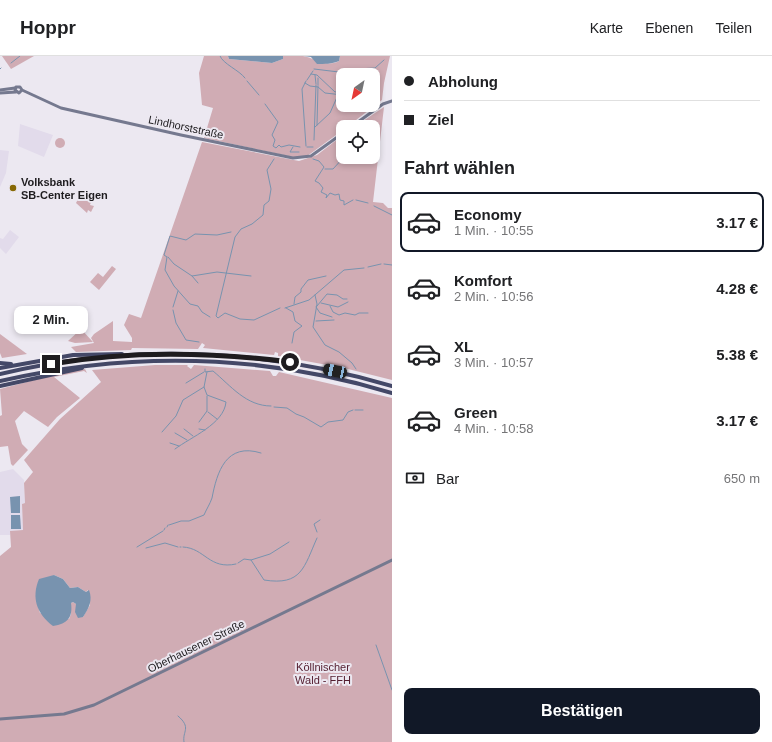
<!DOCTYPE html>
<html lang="de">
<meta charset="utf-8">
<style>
:root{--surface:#fff;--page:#f2f2f2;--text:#202124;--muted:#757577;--line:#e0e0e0;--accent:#111827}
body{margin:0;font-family:Arial,sans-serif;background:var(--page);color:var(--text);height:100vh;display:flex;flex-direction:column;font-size:15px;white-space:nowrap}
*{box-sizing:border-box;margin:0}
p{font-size:13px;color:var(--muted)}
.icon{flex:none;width:22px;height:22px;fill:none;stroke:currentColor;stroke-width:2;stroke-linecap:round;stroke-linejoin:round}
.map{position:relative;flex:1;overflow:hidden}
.details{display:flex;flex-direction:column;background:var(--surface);width:380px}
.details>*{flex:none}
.hud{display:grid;align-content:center;height:88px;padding:0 12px;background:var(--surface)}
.needle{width:26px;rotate:213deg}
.buttons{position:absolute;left:336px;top:12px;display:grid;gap:8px}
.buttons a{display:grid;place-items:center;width:44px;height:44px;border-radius:8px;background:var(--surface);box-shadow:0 2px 6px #0003;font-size:20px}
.end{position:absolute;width:18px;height:18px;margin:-9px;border:5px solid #1e1c1f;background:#fff;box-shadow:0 0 0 2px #fff}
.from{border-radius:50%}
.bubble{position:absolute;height:28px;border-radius:8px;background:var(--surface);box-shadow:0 2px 6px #0003;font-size:13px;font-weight:800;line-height:28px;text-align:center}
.car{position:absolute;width:12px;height:24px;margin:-12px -6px;border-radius:5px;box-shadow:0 0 3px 1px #0007;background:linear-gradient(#222 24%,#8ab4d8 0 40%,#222 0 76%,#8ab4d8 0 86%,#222 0)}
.hud b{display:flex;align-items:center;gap:14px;height:38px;font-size:15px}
.hud b+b{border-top:1px solid var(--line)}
.hud i{width:10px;height:10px;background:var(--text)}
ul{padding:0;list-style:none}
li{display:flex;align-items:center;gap:12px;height:60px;margin:0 8px 6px;padding:0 4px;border:2px solid transparent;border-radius:8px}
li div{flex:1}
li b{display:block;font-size:15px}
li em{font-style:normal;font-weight:800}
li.active{border-color:var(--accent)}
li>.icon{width:36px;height:36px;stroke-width:1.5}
h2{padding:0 12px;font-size:18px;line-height:48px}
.pay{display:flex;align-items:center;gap:10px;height:44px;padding:0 12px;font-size:15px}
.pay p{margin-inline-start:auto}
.action{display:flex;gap:8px;margin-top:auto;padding:8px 12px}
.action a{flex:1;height:46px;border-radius:8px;background:var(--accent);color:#fff;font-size:16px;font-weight:800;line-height:46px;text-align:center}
header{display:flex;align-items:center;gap:24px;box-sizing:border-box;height:56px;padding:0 20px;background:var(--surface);border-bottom:1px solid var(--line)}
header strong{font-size:19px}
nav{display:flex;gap:22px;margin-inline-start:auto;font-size:14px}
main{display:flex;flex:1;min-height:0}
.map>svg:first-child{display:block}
.built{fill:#e2dbeb}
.green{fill:#d0acb4;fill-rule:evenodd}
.water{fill:#7893af}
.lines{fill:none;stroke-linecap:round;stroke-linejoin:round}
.stream{stroke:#7893af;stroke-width:1}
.secondary{stroke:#75798f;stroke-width:3}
.highway{stroke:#444867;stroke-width:4}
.route{stroke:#1e1c1f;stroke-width:5}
.poi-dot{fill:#886906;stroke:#ece8f1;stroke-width:1.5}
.labels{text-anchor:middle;stroke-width:4;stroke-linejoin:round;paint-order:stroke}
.street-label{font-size:11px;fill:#1e1c1f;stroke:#ece8f1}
.poi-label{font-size:11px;font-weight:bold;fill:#1e1c1f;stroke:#ece8f1;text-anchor:start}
.park-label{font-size:11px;fill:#531d2f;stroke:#ece8f1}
</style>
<header>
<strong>Hoppr</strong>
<nav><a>Karte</a><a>Ebenen</a><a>Teilen</a></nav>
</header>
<main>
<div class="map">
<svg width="392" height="686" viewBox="0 0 392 686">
<rect width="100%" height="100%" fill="#ece8f1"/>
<g class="built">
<polygon points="20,68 53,79 44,101 18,90"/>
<polygon points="0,94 9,95 6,117 0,131"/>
<polygon points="10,174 19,181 6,198 0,192 0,182 3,183"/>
<polygon points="13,413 24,424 25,447 22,448 23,474 10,475 10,479 0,479 0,416"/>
</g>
<g class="green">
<polygon points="2,0 34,0 11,13"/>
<path d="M204 0H228L229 3 272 7 283 3V0C289 0 297 0 303 0 315 2 325 12 339 5L340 0H390L384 27 382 44 347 71H343V74L310 98 305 101H293L204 82 213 52 202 49 199 17ZM343 19H373V49H343Z"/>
<polygon points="384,51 373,146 383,147 388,152 392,152 392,324 344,312 278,300 278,297 275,296 274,299 203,292 205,289 202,287 198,293 132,292 131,294 76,296 71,291 94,287 91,282 94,278 113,265 113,285 132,286 132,282 124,269 129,258 141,262 202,86 299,105 317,99 343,79 343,101 373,101 373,71 354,71"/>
<circle cx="60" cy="87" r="5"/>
<polygon points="79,141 91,146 90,149 94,150 91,156 88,154 87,157 76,147"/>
<polygon points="112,210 116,213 99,234 90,226 98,217 103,221"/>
<polygon points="81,273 93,286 75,287 68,285"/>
<polygon points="0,278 27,298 2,302 0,297"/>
<path d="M155 309H188L187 310 191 313 194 309 270 315 273 320H276L279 316 392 342V686H0V500L11 491 10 475 23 474 22 448 25 447 24 427 33 416 24 404 60 363 101 326 92 314ZM54 519 63 523 70 532 78 531 86 536 88 534 90 549 83 561 76 548 73 546 71 547V558L69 563 40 557 36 544Z"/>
<polygon points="85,313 87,317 84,315 54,321 80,342 57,361 48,371 24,355 15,365 22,388 28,394 13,410 11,408 8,390 0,391 0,360 2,359 0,333 61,317"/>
</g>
<g class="water">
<polygon points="228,0 283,0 283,3 272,7 229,3"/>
<path d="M304 0H340L339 5C332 8 324 8 317 8L311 1Z"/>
<polygon points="20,440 20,457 11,457 10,441"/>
<polygon points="11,459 20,459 21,473 11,473"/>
<path d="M54 519 63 523 70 532 78 531 86 536 89 534C93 544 89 552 83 561L78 562 75 556 76 548 73 546 71 547C73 561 68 568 53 570 37 558 31 542 39 523Z"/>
</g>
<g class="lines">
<g class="stream">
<path d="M220 0C223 8 239 14 245 22"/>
<polyline points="11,7 20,0"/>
<polyline points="0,13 1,12"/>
<polyline points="314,13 347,17 357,13 375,12 384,4"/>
<polyline points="311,18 317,19 335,36 340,35"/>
<polyline points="315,19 316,28"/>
<polyline points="318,22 318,29"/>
<polyline points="307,24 313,15"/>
<polyline points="247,25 259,39"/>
<polyline points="306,25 302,33 306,90"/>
<polyline points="305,27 310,30 318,31 325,37 343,39"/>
<polyline points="265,48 278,66 272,79 275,84 273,90 276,92 279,89 281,91 289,89 300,91"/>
<polyline points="317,69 318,30"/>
<polyline points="315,71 330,57 338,39"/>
<polyline points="373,76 377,72"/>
<polyline points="314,84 316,29"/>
<polyline points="293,91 290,96 299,96"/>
<polyline points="307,91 313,91"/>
<polyline points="373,92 376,91"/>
<polyline points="369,101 375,102"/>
<polyline points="274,103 267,114 271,133 269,145 264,149 263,159 252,168 241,173 235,181 216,260 218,262 225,257 240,263 254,264 280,252"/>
<polyline points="313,103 319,105 324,111 315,125 319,127 323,132 321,136 327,139 326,142 330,137 335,139 339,138 340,144 344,145 344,149 353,144"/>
<polyline points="325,113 333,113 344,101"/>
<polyline points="356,144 368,147"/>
<polyline points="374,150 392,159"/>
<polyline points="168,201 174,208 192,220 217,216 251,220"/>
<polyline points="384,208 392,209"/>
<polyline points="368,211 381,208"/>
<polyline points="192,220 198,227"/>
<polyline points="315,239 317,248 313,271 325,289 339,296 352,307 356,313"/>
<polyline points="321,247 338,251 348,246"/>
<polyline points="294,248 295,241 301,236 301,233 308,224 326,220"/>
<polyline points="317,250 327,238 337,239 343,243 347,243"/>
<polyline points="330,250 333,256 339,259 345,257 355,259 359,257 368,257"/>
<polyline points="173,251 178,235"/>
<polyline points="316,251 320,257 332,261"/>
<polyline points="285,252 309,244 344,214 364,212"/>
<polyline points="286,252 293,256 295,265 302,270 294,276 292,287"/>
<polyline points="173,254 176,267 186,284 199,286"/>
<polyline points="210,261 202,256 198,250 190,248 174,230 165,214 167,201 164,199 170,180 186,184 195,178 217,179 231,176"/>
<polyline points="316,265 334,264"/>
<path d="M205 313V316L213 315C231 330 246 350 271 350"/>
<polyline points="186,327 204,316"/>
<polyline points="274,351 287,352 296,358 304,361 321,371 328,366 343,364 348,356 353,354"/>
<polyline points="355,354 363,354"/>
<polyline points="208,356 217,363"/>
<polyline points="199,366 207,355 207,340"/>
<polyline points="184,373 193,380"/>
<polyline points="199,373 205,374"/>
<polyline points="162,376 176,360 183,344 204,331"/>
<polyline points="175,377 187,384"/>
<polyline points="170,387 179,390"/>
<path d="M175 393C191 381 224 368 226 346L207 339 204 331 207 316"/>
<path d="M169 469 181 465H189L204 459C206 454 210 448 212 442 217 416 226 386 261 397"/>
<polyline points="167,471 168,469"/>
<polyline points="164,474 165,472"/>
<polyline points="317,476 314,468 320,464"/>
<polyline points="137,491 163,475"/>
<polyline points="180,491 181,491"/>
<path d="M183 491C205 492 209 514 236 508"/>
<polyline points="146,492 165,487 178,491"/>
<path d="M251 504 264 524C302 530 304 511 317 482"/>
<polyline points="238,507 244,503 251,504 270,498 289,486"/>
<polyline points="376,589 392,634"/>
<path d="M178 660C192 672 182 675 184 686"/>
</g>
<g class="secondary">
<polyline points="0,34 15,32"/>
<polyline points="22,34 19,37 15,34 16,31 20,31 22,34 61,52 181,79 293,102 311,100 343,77"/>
<polyline points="0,37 16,36"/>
<polyline points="351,71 383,48 392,45"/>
<polyline points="0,663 64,658 94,649 392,504"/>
</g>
<g class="highway">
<polyline points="0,307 11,308"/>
<polyline points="0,312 73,299 122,298"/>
<path d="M0 318C130 287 264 292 392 330"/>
<path d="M0 325C131 295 263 298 392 337"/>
<polyline points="0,330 82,312"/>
</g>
</g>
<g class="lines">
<path class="route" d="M51 308C131 294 210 296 290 306"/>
</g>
<circle class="poi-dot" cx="13" cy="132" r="4"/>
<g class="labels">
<g class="street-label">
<text transform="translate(186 71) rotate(12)" y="4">Lindhorststraße</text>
<text transform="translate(196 590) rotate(-26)" y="4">Oberhausener Straße</text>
</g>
<g class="poi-label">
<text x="21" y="130">Volksbank<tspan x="21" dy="13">SB-Center Eigen</tspan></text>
</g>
<g class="park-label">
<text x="323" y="615">Köllnischer<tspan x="323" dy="13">Wald - FFH</tspan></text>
</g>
</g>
</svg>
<div class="buttons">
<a><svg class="needle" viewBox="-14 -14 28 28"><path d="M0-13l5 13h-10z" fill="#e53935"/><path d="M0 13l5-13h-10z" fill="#757577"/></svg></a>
<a><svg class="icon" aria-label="locate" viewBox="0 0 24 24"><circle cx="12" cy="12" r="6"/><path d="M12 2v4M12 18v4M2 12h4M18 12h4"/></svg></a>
</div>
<i class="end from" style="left:290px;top:306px"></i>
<i class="end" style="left:51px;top:308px"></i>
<div class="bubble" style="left:14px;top:250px;width:74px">2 Min.</div>
<i class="car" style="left:335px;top:315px;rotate:282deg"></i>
</div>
<section class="details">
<div class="hud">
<b><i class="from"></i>Abholung</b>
<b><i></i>Ziel</b>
</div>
<h2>Fahrt wählen</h2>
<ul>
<li class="active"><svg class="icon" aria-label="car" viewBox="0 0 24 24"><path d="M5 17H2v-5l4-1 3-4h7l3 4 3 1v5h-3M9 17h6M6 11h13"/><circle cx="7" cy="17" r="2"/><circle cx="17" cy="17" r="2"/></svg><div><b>Economy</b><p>1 Min. · 10:55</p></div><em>3.17 €</em></li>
<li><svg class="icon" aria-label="car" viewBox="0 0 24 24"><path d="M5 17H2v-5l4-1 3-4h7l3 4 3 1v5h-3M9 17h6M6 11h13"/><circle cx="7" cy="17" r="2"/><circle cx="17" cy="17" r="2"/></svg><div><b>Komfort</b><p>2 Min. · 10:56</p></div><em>4.28 €</em></li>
<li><svg class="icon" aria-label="car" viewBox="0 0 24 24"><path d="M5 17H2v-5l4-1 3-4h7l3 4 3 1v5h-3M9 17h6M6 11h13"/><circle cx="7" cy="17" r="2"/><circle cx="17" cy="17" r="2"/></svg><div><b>XL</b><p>3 Min. · 10:57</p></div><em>5.38 €</em></li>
<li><svg class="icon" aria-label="car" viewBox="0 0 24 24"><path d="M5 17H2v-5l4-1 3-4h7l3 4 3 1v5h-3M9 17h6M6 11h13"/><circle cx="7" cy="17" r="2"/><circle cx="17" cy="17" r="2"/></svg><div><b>Green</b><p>4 Min. · 10:58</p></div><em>3.17 €</em></li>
</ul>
<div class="pay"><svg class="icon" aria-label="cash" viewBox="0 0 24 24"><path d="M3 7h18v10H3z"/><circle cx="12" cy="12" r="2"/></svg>Bar<p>650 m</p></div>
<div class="action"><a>Bestätigen</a></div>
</section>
</main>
